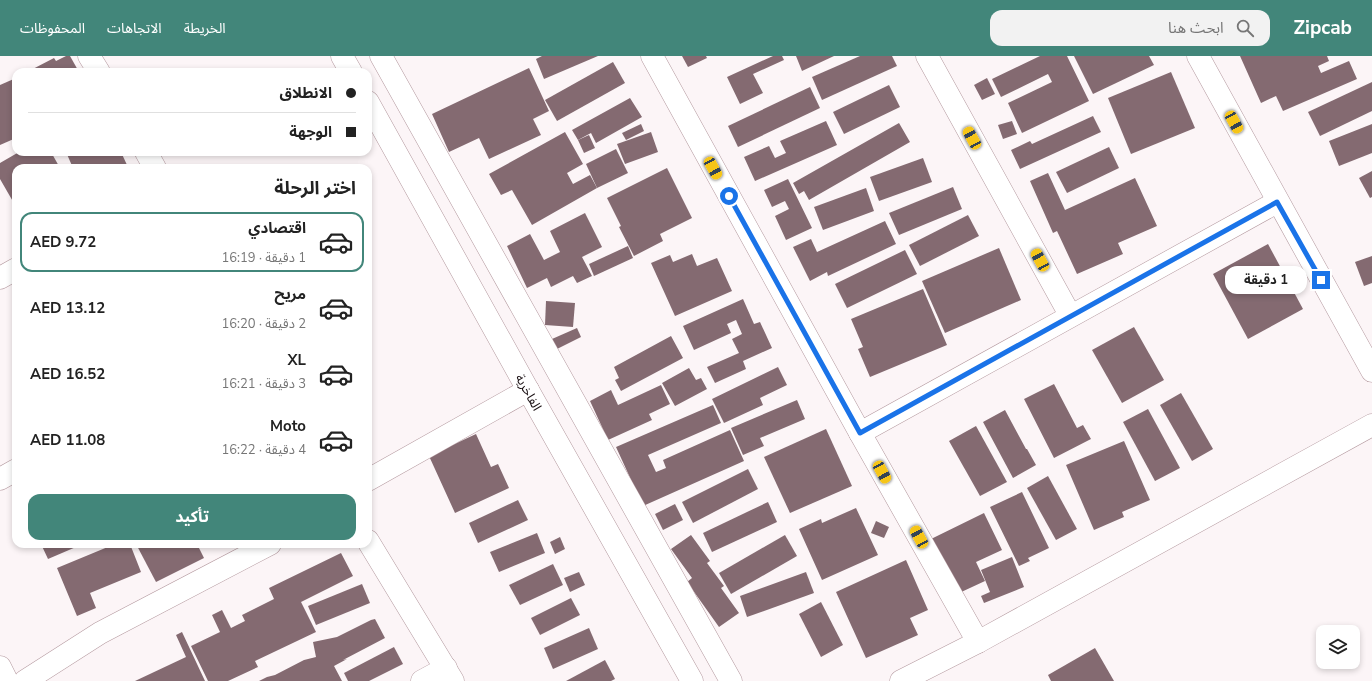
<!DOCTYPE html>
<html lang="ar">
<meta charset="utf-8">
<style>
:root{--surface:#fff;--page:#f2f2f2;--text:#222;--muted:#767676;--line:#e0e0e0;--accent:#42867a}
body{margin:0;font-family:"Nunito Sans","Noto Sans Arabic",sans-serif;background:var(--page);color:var(--text);direction:rtl;height:100vh;display:flex;flex-direction:column;font-size:15px;white-space:nowrap}
*{box-sizing:border-box;margin:0}
p{font-size:13px;color:var(--muted)}
.icon{flex:none;width:22px;height:22px;fill:none;stroke:currentColor;stroke-width:2;stroke-linecap:round;stroke-linejoin:round}
.map{position:relative;flex:1;overflow:hidden;direction:ltr}
.panel{position:absolute;left:12px;top:108px;width:360px;height:384px;display:flex;flex-direction:column;background:var(--surface);border-radius:12px;box-shadow:0 2px 6px #0003;direction:rtl}
.panel>*{flex:none}
.guide{position:absolute;left:12px;top:12px;width:360px;height:88px;border-radius:12px;box-shadow:0 2px 6px #0003;direction:rtl;display:grid;align-content:center;height:88px;padding:0 16px;background:var(--surface)}
.buttons{position:absolute;left:1316px;top:569px;display:grid;gap:8px}
.buttons a{display:grid;place-items:center;width:44px;height:44px;border-radius:8px;background:var(--surface);box-shadow:0 2px 6px #0003;font-size:20px}
.end{position:absolute;width:18px;height:18px;margin:-9px;border:5px solid #1a73e8;background:#fff;box-shadow:0 0 0 2px #fff}
.from{border-radius:50%}
.bubble{position:absolute;height:28px;border-radius:12px;background:var(--surface);box-shadow:0 2px 6px #0003;font-size:13px;font-weight:700;line-height:28px;text-align:center;direction:rtl}
.car{position:absolute;width:12px;height:24px;margin:-12px -6px;border-radius:5px;box-shadow:0 0 3px 1px #0007;background:linear-gradient(#f5c518 24%,#345 0 40%,#f5c518 0 76%,#345 0 86%,#f5c518 0)}
.guide b{display:flex;align-items:center;gap:14px;height:38px;font-size:15px}
.guide b+b{border-top:1px solid var(--line)}
.guide i{width:10px;height:10px;background:var(--text)}
ul{padding:0;list-style:none}
li{display:flex;align-items:center;gap:12px;height:60px;margin:0 8px 6px;padding:0 8px;border:2px solid transparent;border-radius:12px}
li div{flex:1}
li b{display:block;font-size:15px}
li em{font-style:normal;font-weight:700}
li.on{border-color:var(--accent)}
li>.icon{width:36px;height:36px;stroke-width:1.5}
h2{padding:0 16px;font-size:18px;line-height:48px}
.button{display:flex;gap:8px;margin-top:auto;padding:8px 16px}
.button a{flex:1;height:46px;border-radius:12px;background:var(--accent);color:#fff;font-size:16px;font-weight:700;line-height:46px;text-align:center}
header{display:flex;align-items:center;gap:24px;box-sizing:border-box;height:56px;padding:0 20px;background:var(--accent);color:#fff}
header strong{font-size:19px}
nav{display:flex;gap:22px;margin-inline-start:auto;font-size:14px}
.search{width:280px;height:36px;background:var(--page);display:flex;align-items:center;gap:10px;box-sizing:border-box;padding:0 14px;border-radius:12px;color:var(--muted);font-size:15px}
.map>svg:first-child{display:block}
.building{fill:#846a71}
.lines{fill:none;stroke-linecap:round;stroke-linejoin:round}
.minor-casing{stroke:#b4999f;stroke-width:23}
.minor{stroke:#fff;stroke-width:22}
.route{stroke:#1a73e8;stroke-width:5}
.labels{text-anchor:middle;stroke-width:3.5;stroke-linejoin:round;paint-order:stroke}
.street-label{font-size:13px;fill:#1a1013;stroke:#fff}
</style>
<header>
<strong>Zipcab</strong>
<div class="search"><svg class="icon" aria-label="search" viewBox="0 0 24 24"><circle cx="10" cy="10" r="6"/><path d="M15 15l6 6"/></svg>ابحث هنا</div>
<nav><a>الخريطة</a><a>الاتجاهات</a><a>المحفوظات</a></nav>
</header>
<div class="map">
<svg width="1372" height="625" viewBox="0 0 1372 625">
<rect width="100%" height="100%" fill="#fcf5f7"/>
<g class="building">
<polygon points="66,0 70,0 79,16 27,16 54,2 56,5"/>
<polygon points="542,0 598,0 544,23 536,3"/>
<polygon points="682,0 706,0 707,2 688,11"/>
<polygon points="773,0 782,0 784,4 753,18 763,37 740,48 727,21"/>
<polygon points="796,0 834,0 802,15"/>
<polygon points="860,0 892,0 897,10 822,44 812,21"/>
<polygon points="1040,0 1067,0 1089,45 1022,77 1008,47 1052,26 1048,18 1001,41 992,23"/>
<polygon points="1074,0 1149,0 1154,9 1093,38"/>
<polygon points="1240,0 1327,0 1329,5 1318,10 1321,17 1349,5 1357,23 1283,55 1276,40 1261,47"/>
<polygon points="613,6 625,27 557,65 545,44"/>
<polygon points="529,12 549,55 533,63 541,79 489,103 479,82 449,96 432,58"/>
<polygon points="1171,16 1195,72 1131,98 1108,42"/>
<polygon points="16,22 16,82 0,89 0,29"/>
<polygon points="987,22 995,38 982,44 974,29"/>
<polygon points="1372,26 1372,55 1320,80 1308,56"/>
<polygon points="889,29 900,51 844,78 833,56"/>
<polygon points="810,31 820,52 738,91 728,70"/>
<polygon points="630,42 642,61 596,87 591,77 578,84 572,74"/>
<polygon points="1093,60 1101,76 1020,113 1011,94 1030,85 1032,88"/>
<polygon points="826,65 837,89 755,125 744,101 769,90 775,102 786,97 780,85"/>
<polygon points="1012,65 1017,78 1003,83 998,69"/>
<polygon points="899,67 910,86 809,144 804,135 799,138 793,127"/>
<polygon points="641,68 644,75 626,84 622,77"/>
<polygon points="1372,68 1372,97 1339,110 1329,85"/>
<polygon points="565,76 583,108 567,117 573,128 590,119 597,132 532,169 512,134 501,139 489,118"/>
<polygon points="651,76 658,96 625,108 617,88"/>
<polygon points="589,79 595,92 584,97 578,84"/>
<polygon points="1109,91 1119,112 1067,137 1056,116"/>
<polygon points="616,93 628,117 597,132 586,108"/>
<polygon points="19,96 51,96 60,112 16,112 16,148 15,149 0,123 0,107"/>
<polygon points="66,96 121,96 127,109 121,112 73,112"/>
<polygon points="923,102 932,126 879,145 870,121"/>
<polygon points="667,112 692,162 660,178 663,185 634,200 619,171 621,170 607,142"/>
<polygon points="1372,115 1372,141 1370,142 1359,122"/>
<polygon points="1048,117 1065,154 1135,122 1157,170 1118,187 1123,198 1077,218 1057,175 1053,177 1030,125"/>
<polygon points="788,123 812,172 786,184 775,160 789,153 785,145 772,151 764,134"/>
<polygon points="953,131 962,153 899,179 889,157"/>
<polygon points="866,132 874,155 823,174 814,151"/>
<polygon points="585,157 602,191 582,201 592,220 577,227 573,220 551,231 547,222 527,232 507,190 530,178 544,204 560,196 550,175"/>
<polygon points="968,159 979,180 920,210 909,189"/>
<polygon points="885,165 896,188 828,220 827,216 810,225 793,191 811,183 817,196"/>
<polygon points="1268,188 1303,253 1248,283 1213,218"/>
<polygon points="628,190 633,202 594,220 589,208"/>
<polygon points="999,192 1021,244 945,277 922,225"/>
<polygon points="905,194 917,218 847,252 835,228"/>
<polygon points="692,198 697,210 717,202 732,235 675,260 651,207 670,199 673,206"/>
<polygon points="1372,200 1372,227 1364,230 1355,206"/>
<polygon points="923,233 947,289 870,321 858,293 863,291 851,263"/>
<polygon points="743,243 754,268 760,266 772,292 743,305 746,313 715,327 707,311 739,297 732,283 742,278 736,264 727,268 731,277 694,294 683,270"/>
<polygon points="546,245 575,247 573,271 545,269"/>
<polygon points="1134,271 1164,324 1122,347 1092,294"/>
<polygon points="577,272 581,281 557,293 552,283"/>
<polygon points="671,280 683,302 621,335 615,324 619,322 614,311"/>
<polygon points="778,311 787,329 760,342 763,349 724,367 712,343"/>
<polygon points="689,312 696,324 701,322 707,333 675,350 662,327"/>
<polygon points="1054,328 1077,372 1083,369 1091,383 1054,402 1024,343"/>
<polygon points="661,329 670,348 649,358 652,364 608,384 590,345 611,334 618,349"/>
<polygon points="1181,337 1213,393 1192,405 1160,349"/>
<polygon points="797,344 805,363 760,382 764,390 743,399 731,372"/>
<polygon points="713,349 721,367 648,399 656,416 666,412 663,404 730,374 744,405 643,450 616,391"/>
<polygon points="1148,353 1180,412 1155,425 1123,366"/>
<polygon points="1005,354 1026,393 1027,393 1036,409 1013,422 983,366"/>
<polygon points="976,370 1007,426 980,440 949,385"/>
<polygon points="826,373 852,430 790,457 764,401"/>
<polygon points="476,378 491,411 498,408 509,432 455,457 429,400"/>
<polygon points="1124,385 1150,444 1122,456 1124,461 1094,474 1066,409"/>
<polygon points="748,413 758,433 693,467 682,446"/>
<polygon points="1048,420 1077,473 1056,484 1027,432"/>
<polygon points="1022,436 1049,492 1028,502 1030,505 1019,510 990,451"/>
<polygon points="518,444 528,464 478,487 469,467"/>
<polygon points="768,446 777,466 712,496 703,477"/>
<polygon points="675,448 683,464 663,474 655,458"/>
<polygon points="856,452 878,499 822,524 799,473 821,463 822,467"/>
<polygon points="984,457 1002,494 976,506 985,525 957,538 931,483"/>
<polygon points="876,465 889,471 884,482 871,477"/>
<polygon points="537,477 545,497 499,516 490,496"/>
<polygon points="691,479 710,505 707,507 724,530 721,532 739,557 719,571 687,526 692,522 671,493"/>
<polygon points="785,479 797,500 731,538 719,517"/>
<polygon points="560,481 565,493 555,498 550,486"/>
<polygon points="41,488 83,488 48,503"/>
<polygon points="115,488 130,488 141,516 90,537 96,552 77,560 57,512"/>
<polygon points="136,488 197,488 204,502 156,526"/>
<polygon points="341,497 353,520 301,546 316,576 255,605 258,611 228,625 208,625 191,590 220,576 212,559 222,554 231,572 245,565 242,559 274,543 269,532"/>
<polygon points="1012,501 1024,531 984,547 981,540 990,536 981,514"/>
<polygon points="906,504 928,554 910,562 918,579 866,602 836,536"/>
<polygon points="553,508 563,529 520,549 509,529"/>
<polygon points="579,516 585,529 570,536 564,522"/>
<polygon points="806,516 814,537 747,561 740,540"/>
<polygon points="362,528 370,547 316,569 308,550"/>
<polygon points="571,542 580,559 540,579 531,562"/>
<polygon points="821,546 843,589 821,601 799,558"/>
<polygon points="375,563 385,582 343,604 347,603 334,610 342,625 259,625 267,621 275,619 304,604 316,601 313,586 337,581 371,564"/>
<polygon points="589,572 598,593 553,613 544,592"/>
<polygon points="182,576 205,625 135,625 186,601 176,579"/>
<polygon points="394,591 403,608 369,625 348,625 344,617"/>
<polygon points="1095,592 1114,625 1051,625 1048,619"/>
<polygon points="605,604 615,623 611,625 566,625"/>
</g>
<g class="lines">
<g class="minor-casing">
<g id="minor">
<polyline points="89,0 99,16"/>
<polyline points="342,0 351,16"/>
<polyline points="381,0 731,625"/>
<polyline points="652,0 860,377 978,586"/>
<polyline points="927,0 1070,259"/>
<polyline points="1198,0 1372,315"/>
<polyline points="368,46 528,334 692,625"/>
<polyline points="146,96 155,112"/>
<polyline points="0,222 16,213"/>
<polyline points="860,377 1277,146"/>
<polyline points="0,423 16,414"/>
<polyline points="368,424 528,334"/>
<polyline points="368,485 453,625"/>
<polyline points="0,611 7,625"/>
<polyline points="25,625 100,577 270,488"/>
<polyline points="422,625 446,612"/>
<polyline points="901,625 978,586 1372,369"/>
</g>
</g>
<use href="#minor" class="minor"/>
</g>
<g class="lines">
<polyline class="route" points="729,140 860,377 1277,146 1321,224"/>
</g>
<g class="labels">
<g class="street-label">
<text transform="translate(529 336) rotate(61)" y="5">الفاخرية</text>
</g>
</g>
</svg>
<div class="buttons">
<a><svg class="icon" aria-label="layers" viewBox="0 0 24 24"><path d="M12 4l9 5-9 5-9-5zM3 14l9 5 9-5"/></svg></a>
</div>
<i class="end from" style="left:729px;top:140px"></i>
<i class="end" style="left:1321px;top:224px"></i>
<div class="bubble" style="left:1225px;top:210px;width:82px">1 دقيقة</div>
<i class="car" style="left:1234px;top:66px;rotate:151deg"></i>
<i class="car" style="left:972px;top:82px;rotate:331deg"></i>
<i class="car" style="left:713px;top:112px;rotate:151deg"></i>
<i class="car" style="left:1040px;top:204px;rotate:331deg"></i>
<i class="car" style="left:882px;top:416px;rotate:151deg"></i>
<i class="car" style="left:919px;top:481px;rotate:331deg"></i>
<div class="guide">
<b><i class="from"></i>الانطلاق</b>
<b><i></i>الوجهة</b>
</div>
<section class="panel">
<h2>اختر الرحلة</h2>
<ul>
<li class="on"><svg class="icon" aria-label="car" viewBox="0 0 24 24"><path d="M5 17H2v-5l4-1 3-4h7l3 4 3 1v5h-3M9 17h6M6 11h13"/><circle cx="7" cy="17" r="2"/><circle cx="17" cy="17" r="2"/></svg><div><b>اقتصادي</b><p>1 دقيقة · 16:19</p></div><em>AED 9.72</em></li>
<li><svg class="icon" aria-label="car" viewBox="0 0 24 24"><path d="M5 17H2v-5l4-1 3-4h7l3 4 3 1v5h-3M9 17h6M6 11h13"/><circle cx="7" cy="17" r="2"/><circle cx="17" cy="17" r="2"/></svg><div><b>مريح</b><p>2 دقيقة · 16:20</p></div><em>AED 13.12</em></li>
<li><svg class="icon" aria-label="car" viewBox="0 0 24 24"><path d="M5 17H2v-5l4-1 3-4h7l3 4 3 1v5h-3M9 17h6M6 11h13"/><circle cx="7" cy="17" r="2"/><circle cx="17" cy="17" r="2"/></svg><div><b>XL</b><p>3 دقيقة · 16:21</p></div><em>AED 16.52</em></li>
<li><svg class="icon" aria-label="car" viewBox="0 0 24 24"><path d="M5 17H2v-5l4-1 3-4h7l3 4 3 1v5h-3M9 17h6M6 11h13"/><circle cx="7" cy="17" r="2"/><circle cx="17" cy="17" r="2"/></svg><div><b>Moto</b><p>4 دقيقة · 16:22</p></div><em>AED 11.08</em></li>
</ul>
<div class="button"><a>تأكيد</a></div>
</section>
</div>
